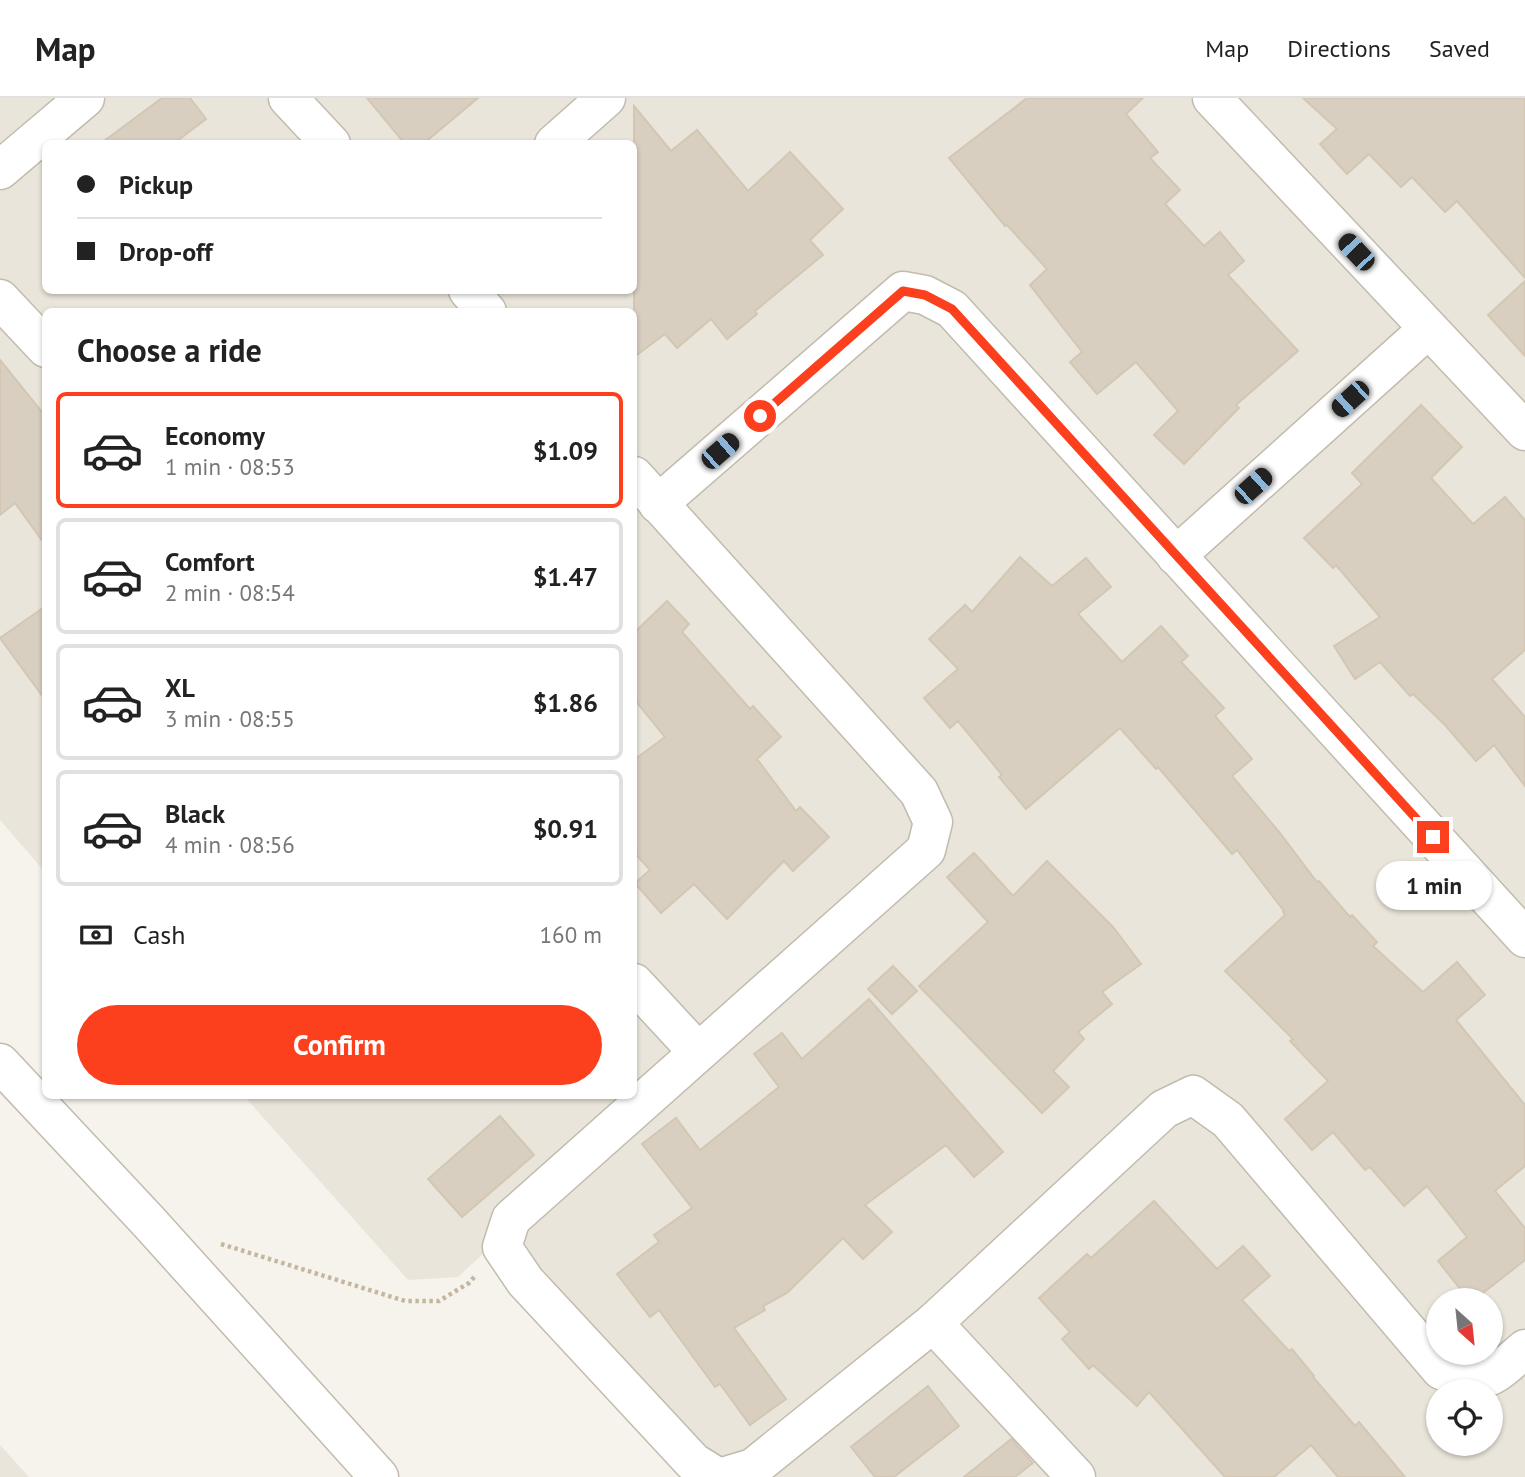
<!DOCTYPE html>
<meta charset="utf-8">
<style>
:root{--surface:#fff;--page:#f2f2f2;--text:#222;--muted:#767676;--line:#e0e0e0;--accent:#fc3f1d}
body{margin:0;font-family:"PT Sans",sans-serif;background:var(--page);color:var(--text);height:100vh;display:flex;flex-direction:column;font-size:26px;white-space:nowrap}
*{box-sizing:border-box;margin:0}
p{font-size:23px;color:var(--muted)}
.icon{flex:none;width:38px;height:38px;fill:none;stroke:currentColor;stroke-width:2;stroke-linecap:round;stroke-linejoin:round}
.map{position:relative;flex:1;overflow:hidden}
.sheet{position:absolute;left:42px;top:210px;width:595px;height:791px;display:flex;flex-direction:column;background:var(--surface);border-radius:10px;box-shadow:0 2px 5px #0004}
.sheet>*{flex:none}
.top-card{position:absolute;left:42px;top:42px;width:595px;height:154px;border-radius:10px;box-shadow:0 2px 5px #0004;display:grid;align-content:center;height:154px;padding:0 35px;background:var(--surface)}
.needle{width:46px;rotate:153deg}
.controls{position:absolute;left:1426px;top:1190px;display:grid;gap:14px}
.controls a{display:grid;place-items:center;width:77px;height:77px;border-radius:50%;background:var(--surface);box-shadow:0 2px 5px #0004;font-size:35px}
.end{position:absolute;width:32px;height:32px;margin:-16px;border:9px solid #fc3f1d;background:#fff;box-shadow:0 0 0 4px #fff}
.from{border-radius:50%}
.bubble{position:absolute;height:49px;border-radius:24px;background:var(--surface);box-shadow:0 2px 5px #0004;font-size:23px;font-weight:800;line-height:49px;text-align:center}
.car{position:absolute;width:21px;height:42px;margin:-21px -10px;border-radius:9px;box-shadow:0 0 5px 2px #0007;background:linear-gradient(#222 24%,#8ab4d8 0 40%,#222 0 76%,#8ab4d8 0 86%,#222 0)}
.top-card b{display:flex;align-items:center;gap:24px;height:66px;font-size:26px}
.top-card b+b{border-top:2px solid var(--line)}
.top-card i{width:18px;height:18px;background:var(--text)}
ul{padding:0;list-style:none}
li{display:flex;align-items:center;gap:21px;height:116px;margin:0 14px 10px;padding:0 21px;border:4px solid var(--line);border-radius:10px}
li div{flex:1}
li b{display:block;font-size:26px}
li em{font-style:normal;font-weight:800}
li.selected{border-color:var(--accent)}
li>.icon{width:63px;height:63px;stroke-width:1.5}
h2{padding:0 35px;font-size:32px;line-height:84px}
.pay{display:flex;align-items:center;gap:18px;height:77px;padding:0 35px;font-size:26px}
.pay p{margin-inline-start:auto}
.action{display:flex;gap:14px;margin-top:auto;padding:14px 35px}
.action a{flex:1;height:80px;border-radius:42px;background:var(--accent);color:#fff;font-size:28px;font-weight:800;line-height:80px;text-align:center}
header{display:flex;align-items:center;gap:42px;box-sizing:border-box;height:98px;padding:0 35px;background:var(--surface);border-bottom:2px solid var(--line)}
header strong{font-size:33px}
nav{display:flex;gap:38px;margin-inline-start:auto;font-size:24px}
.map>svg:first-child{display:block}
.residential{fill:#eae5da;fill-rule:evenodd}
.building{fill:#d8cfc1;stroke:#d3c7b4;stroke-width:2}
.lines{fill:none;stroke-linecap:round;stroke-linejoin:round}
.minor-casing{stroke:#c2bbae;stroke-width:41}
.path{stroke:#c4b79f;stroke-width:4.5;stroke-dasharray:3.5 3.5;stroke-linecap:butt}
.minor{stroke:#fff;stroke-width:38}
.route{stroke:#fc3f1d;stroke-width:9}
</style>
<header>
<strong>Map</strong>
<nav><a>Map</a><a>Directions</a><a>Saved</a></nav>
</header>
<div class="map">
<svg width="1525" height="1379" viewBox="0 0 1525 1379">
<rect width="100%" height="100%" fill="#f6f3ec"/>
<g class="residential">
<path d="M0 0H1525V1379H717L510 1145 514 1127 458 1179 408 1182 244 998H634V214H46L45 774 0 722ZM46 46H634V192H46ZM1438 1202H1491V1255H1438ZM1438 1293H1491V1346H1438Z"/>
<polygon points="0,1347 29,1379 0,1379"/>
</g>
<g class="building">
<polygon points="162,0 190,0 206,21 173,46 100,46"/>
<polygon points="367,0 478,0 423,46 405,46"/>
<polygon points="1027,0 1143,0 1126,16 1158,54 1150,60 1180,92 1165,106 1204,148 1220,134 1244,163 1228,177 1298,253 1236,307 1239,310 1184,366 1154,337 1178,313 1136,264 1097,296 1070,264 1082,254 1030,187 1047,171 1007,127 1005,128 949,60"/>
<polygon points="1303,0 1525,0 1525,180 1457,103 1445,114 1412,79 1401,89 1369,56 1347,76 1320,46 1337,31"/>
<polygon points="634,8 671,53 697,32 748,93 790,54 843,111 810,142 823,157 755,213 757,216 727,241 711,221 677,250 665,236 634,259"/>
<polygon points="1525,183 1525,258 1488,217"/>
<polygon points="0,262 46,319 46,448 15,405 0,417"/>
<polygon points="1421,307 1462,349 1431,380 1473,426 1505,399 1525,422 1525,552 1492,581 1525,619 1525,688 1494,647 1476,663 1445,627 1413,596 1410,598 1380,564 1355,581 1334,548 1380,519 1336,467 1333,470 1304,440 1362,386 1352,375"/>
<polygon points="1020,459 1052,488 1086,460 1111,489 1078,516 1122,564 1161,528 1188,558 1181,564 1224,610 1215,618 1252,661 1232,678 1280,735 1317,784 1319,783 1350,819 1352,817 1377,844 1373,848 1423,894 1457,864 1485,897 1456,922 1525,1007 1525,1068 1495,1093 1525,1130 1525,1162 1474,1202 1469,1202 1438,1163 1467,1139 1427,1088 1404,1108 1370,1069 1365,1072 1333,1034 1312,1052 1285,1021 1328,983 1290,943 1293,941 1225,873 1285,817 1283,814 1284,813 1237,752 1232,756 1158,669 1156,671 1120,630 1026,711 999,679 1002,677 958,623 950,630 924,600 958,571 929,541 965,507 972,514"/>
<polygon points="667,503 689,526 682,534 750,611 753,608 781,639 757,661 796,713 800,709 829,739 793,773 784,763 727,821 694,786 661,815 635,785 650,772 634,754 634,662 665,639 634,601 634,535"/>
<polygon points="46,508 46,603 0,540"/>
<polygon points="974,755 1013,798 1047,763 1113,829 1141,866 1102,894 1112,906 1078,934 1084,941 1053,973 1069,989 1042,1015 919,888 988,824 947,779"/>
<polygon points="893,868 917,893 892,916 868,891"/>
<polygon points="869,901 1003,1054 974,1079 946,1047 865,1107 892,1134 863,1161 843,1140 787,1195 763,1208 765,1212 734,1230 786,1301 750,1327 720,1286 715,1289 659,1212 650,1219 617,1176 659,1144 654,1137 692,1110 642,1046 676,1020 700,1052 779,989 754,956 782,935 802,961"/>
<polygon points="500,1018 534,1057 462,1119 428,1081"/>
<polygon points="1154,1103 1217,1171 1243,1148 1270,1178 1242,1202 1289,1253 1292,1251 1314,1278 1313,1279 1355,1328 1359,1324 1405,1379 1338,1379 1311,1347 1274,1379 1225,1379 1149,1294 1137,1308 1093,1267 1089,1271 1062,1241 1070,1234 1039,1200 1087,1156 1091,1160"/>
<polygon points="928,1288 959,1328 894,1379 875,1379 851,1349"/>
<polygon points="1011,1341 1033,1365 1015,1379 964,1379"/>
</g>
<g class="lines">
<g class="minor-casing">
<g id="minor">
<polyline points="288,0 331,46"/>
<polyline points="1212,0 1525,333"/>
<polyline points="554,46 606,0"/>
<polyline points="0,72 85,0"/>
<polyline points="468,192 487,214"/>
<polyline points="0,201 46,250"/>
<polyline points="634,378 919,694 933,724 926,752 511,1121 502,1149 525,1183 693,1364 717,1379"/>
<polyline points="658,406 903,193 925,197 952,211 1525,840"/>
<polyline points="1176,458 1428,231"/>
<polyline points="634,885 698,954"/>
<polyline points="0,965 148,1123 379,1379"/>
<polyline points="933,1225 1076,1379"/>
<path d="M723 1379 753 1370 933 1225 1164 1011 1193 997 1228 1022 1441 1272C1485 1291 1491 1280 1525 1251"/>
</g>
</g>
<polyline class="path" points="221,1146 405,1203 439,1203 469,1185 476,1177"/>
<use href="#minor" class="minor"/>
</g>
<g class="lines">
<polyline class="route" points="760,318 903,193 925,197 952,211 1433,739"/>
</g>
</svg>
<div class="controls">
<a><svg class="needle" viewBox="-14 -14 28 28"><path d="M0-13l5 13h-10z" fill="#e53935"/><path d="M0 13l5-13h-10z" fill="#767676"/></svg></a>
<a><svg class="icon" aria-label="locate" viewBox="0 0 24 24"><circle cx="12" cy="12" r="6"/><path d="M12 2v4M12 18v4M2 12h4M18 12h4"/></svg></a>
</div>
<i class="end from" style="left:760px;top:318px"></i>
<i class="end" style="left:1433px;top:739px"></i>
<div class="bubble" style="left:1376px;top:763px;width:116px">1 min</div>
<i class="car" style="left:1356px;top:154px;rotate:317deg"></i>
<i class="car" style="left:1350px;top:301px;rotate:228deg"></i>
<i class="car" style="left:720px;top:353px;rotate:49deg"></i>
<i class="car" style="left:1253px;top:388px;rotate:48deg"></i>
<div class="top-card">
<b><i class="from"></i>Pickup</b>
<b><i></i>Drop-off</b>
</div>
<section class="sheet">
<h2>Choose a ride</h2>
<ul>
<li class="selected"><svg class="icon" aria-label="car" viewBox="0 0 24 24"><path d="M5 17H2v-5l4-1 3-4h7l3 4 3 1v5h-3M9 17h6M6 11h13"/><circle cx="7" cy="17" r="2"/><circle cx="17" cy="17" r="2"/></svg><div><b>Economy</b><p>1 min · 08:53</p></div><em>$1.09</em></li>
<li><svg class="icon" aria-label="car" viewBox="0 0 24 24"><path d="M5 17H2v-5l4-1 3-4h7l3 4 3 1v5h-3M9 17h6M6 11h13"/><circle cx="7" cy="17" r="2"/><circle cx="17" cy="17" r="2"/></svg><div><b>Comfort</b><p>2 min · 08:54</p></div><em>$1.47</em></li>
<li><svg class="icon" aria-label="car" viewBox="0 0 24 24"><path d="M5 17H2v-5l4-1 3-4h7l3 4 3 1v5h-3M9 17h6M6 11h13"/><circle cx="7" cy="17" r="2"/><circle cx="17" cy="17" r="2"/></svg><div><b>XL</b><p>3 min · 08:55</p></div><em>$1.86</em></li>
<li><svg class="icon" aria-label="car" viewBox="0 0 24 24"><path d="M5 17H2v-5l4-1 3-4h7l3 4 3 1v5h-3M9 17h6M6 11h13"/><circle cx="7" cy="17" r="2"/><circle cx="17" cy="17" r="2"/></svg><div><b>Black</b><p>4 min · 08:56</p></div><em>$0.91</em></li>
</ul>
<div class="pay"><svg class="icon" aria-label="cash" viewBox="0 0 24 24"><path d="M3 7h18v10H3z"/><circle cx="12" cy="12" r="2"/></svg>Cash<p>160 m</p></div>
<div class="action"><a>Confirm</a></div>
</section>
</div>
